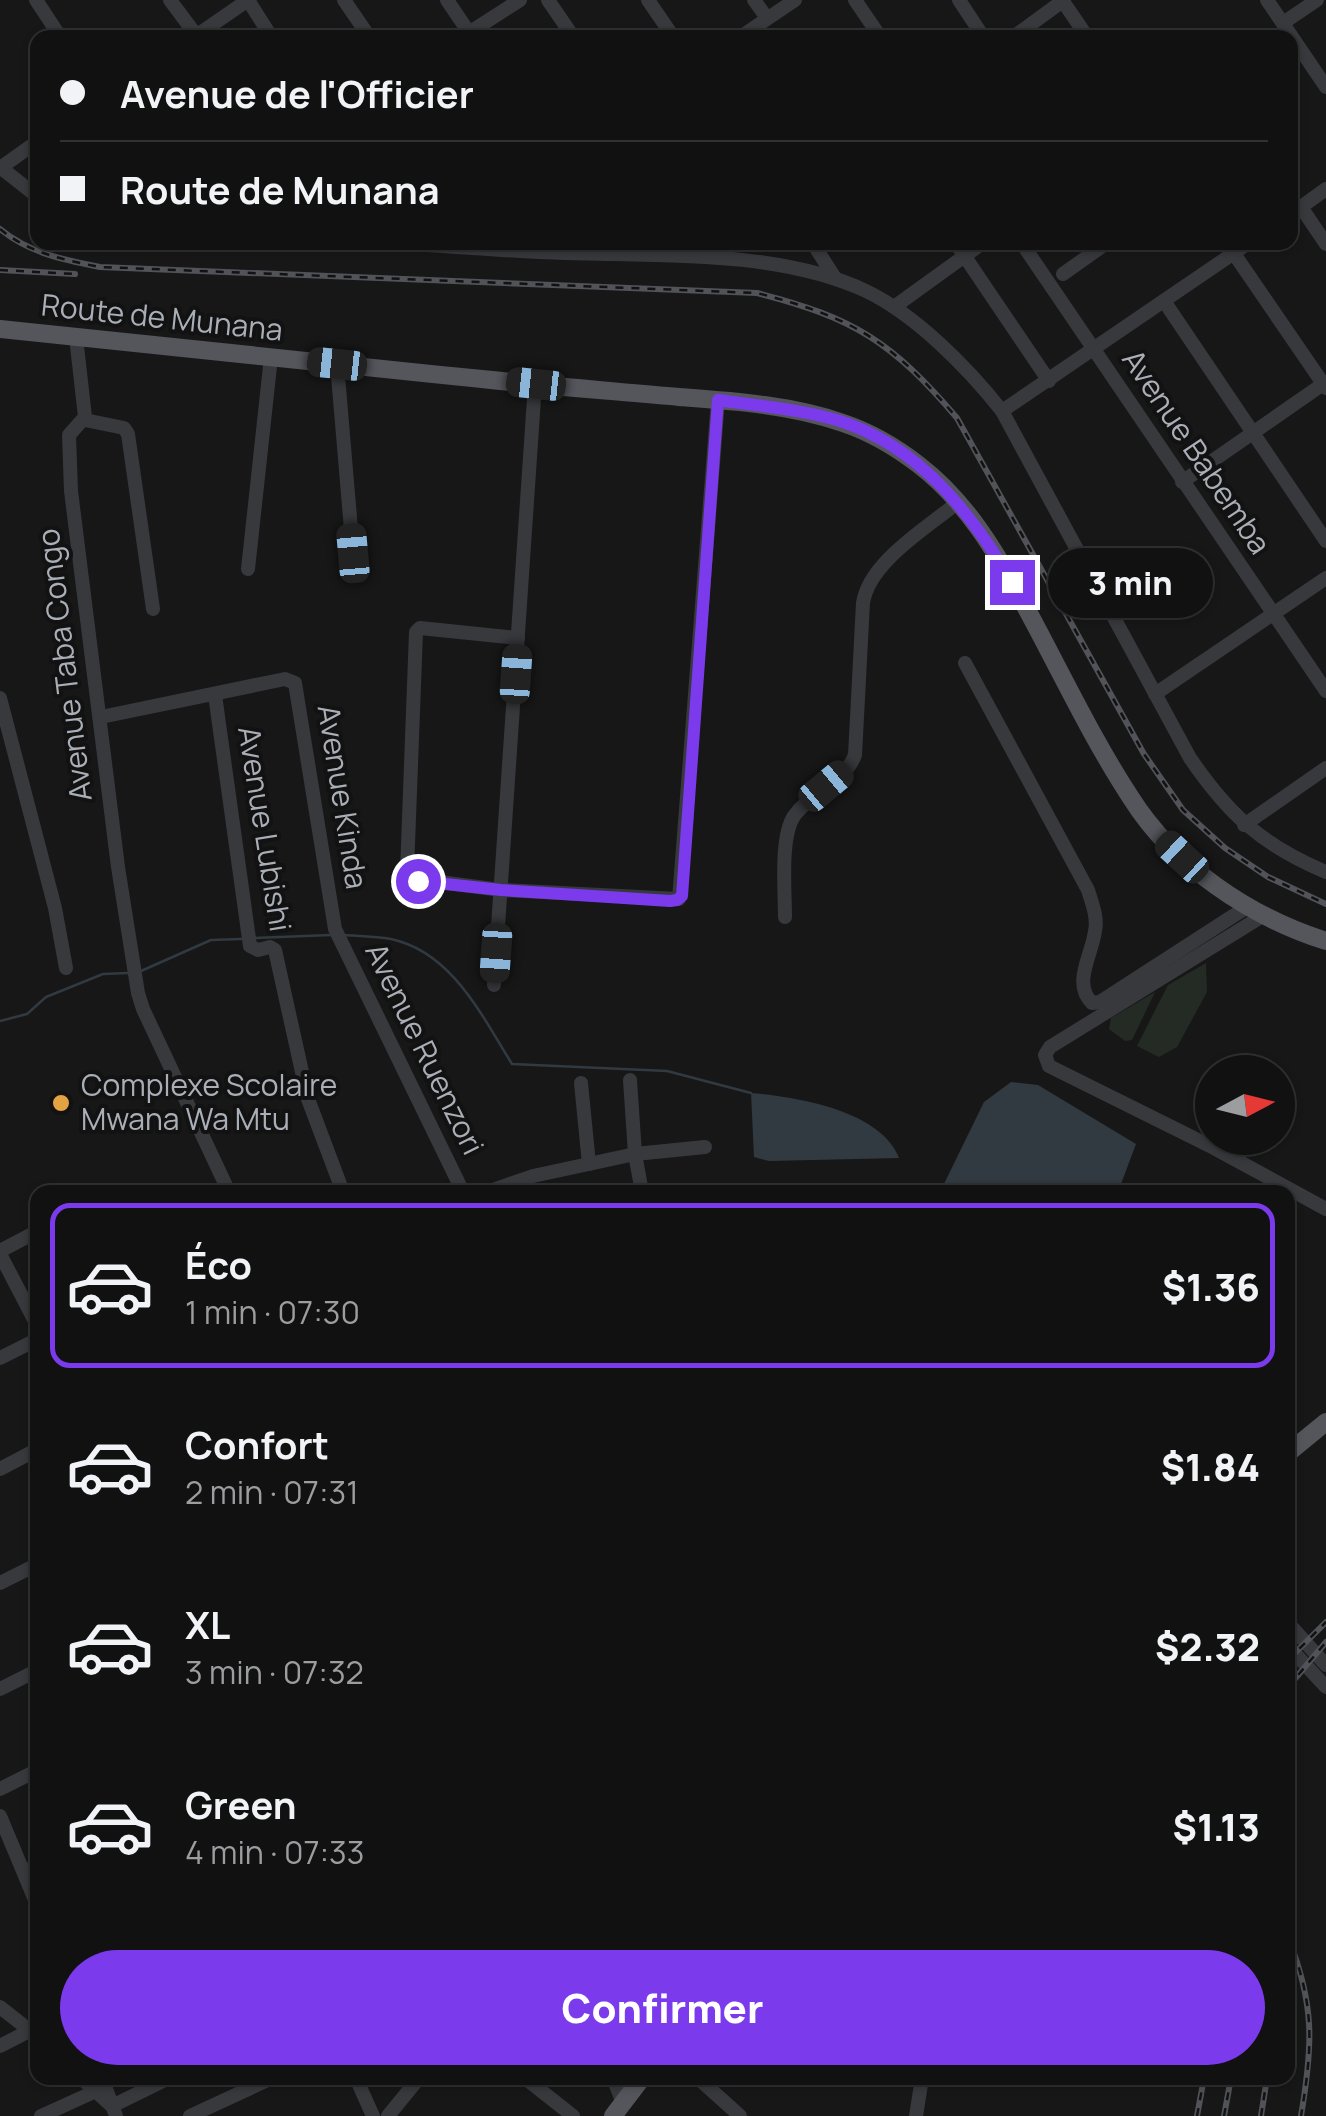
<!DOCTYPE html>
<html lang="fr">
<meta charset="utf-8">
<style>
:root{--surface:#111112;--page:#1e1f20;--text:#f1f3f6;--muted:#9c9d9f;--line:#303132;--accent:#7c3aed}
body{margin:0;font-family:Manrope,sans-serif;background:var(--page);color:var(--text);height:100vh;display:flex;flex-direction:column;font-size:38px;white-space:nowrap}
*{box-sizing:border-box;margin:0}
p{font-size:32px;color:var(--muted)}
.icon{flex:none;width:55px;height:55px;fill:none;stroke:currentColor;stroke-width:2;stroke-linecap:round;stroke-linejoin:round}
.map{position:relative;flex:1;overflow:hidden}
.drawer{position:absolute;left:30px;top:1185px;width:1265px;height:900px;display:flex;flex-direction:column;background:var(--surface);border-radius:20px;box-shadow:0 2px 8px #0004,0 0 0 2px var(--line)}
.drawer>*{flex:none}
.top-card{position:absolute;left:30px;top:30px;width:1268px;height:220px;border-radius:20px;box-shadow:0 2px 8px #0004,0 0 0 2px var(--line);display:grid;align-content:center;height:220px;padding:0 30px;background:var(--surface)}
.needle{width:65px;rotate:83deg}
.controls{position:absolute;left:1195px;top:1055px;display:grid;gap:20px}
.controls a{display:grid;place-items:center;width:100px;height:100px;border-radius:50%;background:var(--surface);box-shadow:0 2px 8px #0004,0 0 0 2px var(--line);font-size:50px}
.end{position:absolute;width:45px;height:45px;margin:-22px;border:12px solid #7c3aed;background:#fff;box-shadow:0 0 0 5px #fff}
.from{border-radius:50%}
.bubble{position:absolute;height:70px;border-radius:35px;background:var(--surface);box-shadow:0 2px 8px #0004,0 0 0 2px var(--line);font-size:32px;font-weight:800;line-height:70px;text-align:center}
.car{position:absolute;width:30px;height:60px;margin:-30px -15px;border-radius:12px;box-shadow:0 0 8px 2px #0007;background:linear-gradient(#222 24%,#8ab4d8 0 40%,#222 0 76%,#8ab4d8 0 86%,#222 0)}
.top-card b{display:flex;align-items:center;gap:35px;height:95px;font-size:38px}
.top-card b+b{border-top:2px solid var(--line)}
.top-card i{width:25px;height:25px;background:var(--text)}
ul{padding:18px 0 0;list-style:none}
li{display:flex;align-items:center;gap:30px;height:165px;margin:0 20px 15px;padding:0 10px;border:5px solid transparent;border-radius:20px}
li div{flex:1}
li b{display:block;font-size:38px}
li em{font-style:normal;font-weight:800}
li.selected{border-color:var(--accent)}
li>.icon{width:90px;height:90px;stroke-width:1.5}
.primary-button{display:flex;gap:20px;margin-top:auto;padding:20px 30px}
.primary-button a{flex:1;height:115px;border-radius:60px;background:var(--accent);color:#fff;font-size:40px;font-weight:800;line-height:115px;text-align:center}
.map>svg:first-child{display:block}
.green{fill:#232b24}
.water{fill:#313a40}
.lines{fill:none;stroke-linecap:round;stroke-linejoin:round}
.stream{stroke:#313a40;stroke-width:2.5}
.minor{stroke:#38393d;stroke-width:14}
.major{stroke:#54565c;stroke-width:18}
.rail-casing{stroke:#515358;stroke-width:6}
.rail{stroke:#121213;stroke-width:2.5;stroke-dasharray:8;stroke-linecap:butt}
.route{stroke:#7c3aed;stroke-width:12}
.poi-dot{fill:#e4a343;stroke:#121213;stroke-width:4}
.labels{text-anchor:middle;stroke-width:8;stroke-linejoin:round;paint-order:stroke}
.street-label{font-size:30px;fill:#aaafb7;stroke:#121213}
.poi-label{font-size:30px;fill:#aaafb7;stroke:#121213;text-anchor:start}
</style>
<div class="map">
<svg width="1326" height="2116" viewBox="0 0 1326 2116">
<rect width="100%" height="100%" fill="#171718"/>
<g class="green">
<polygon points="1206,963 1207,992 1177,1047 1159,1057 1137,1046 1168,985"/>
<polygon points="1155,992 1132,1040 1125,1041 1109,1029 1111,1018"/>
</g>
<g class="water">
<polygon points="1011,1082 1038,1085 1136,1144 1118,1192 940,1192 984,1102"/>
<path d="M751 1093C796 1097 880 1110 899 1158L769 1161 754 1157Z"/>
</g>
<g class="lines">
<g class="stream">
<path d="M344 935C359 936 376 936 391 939 452 952 482 1016 512 1064L667 1071 751 1093"/>
<polyline points="254,938 331,935"/>
<polyline points="141,971 211,940 241,939"/>
<polyline points="0,1021 27,1014 46,997 103,974 128,973"/>
</g>
<g class="minor">
<polyline points="36,0 61,38"/>
<polyline points="170,0 196,35"/>
<polyline points="248,0 272,38"/>
<polyline points="344,0 370,38"/>
<polyline points="447,0 472,37"/>
<polyline points="548,0 574,38"/>
<polyline points="648,0 674,38"/>
<polyline points="754,0 767,18"/>
<polyline points="855,0 881,38"/>
<polyline points="959,0 984,38"/>
<polyline points="1062,0 1088,38"/>
<polyline points="1267,0 1326,87"/>
<polyline points="1283,23 1317,0"/>
<polyline points="193,38 248,0"/>
<polyline points="461,38 520,0"/>
<polyline points="739,38 795,0"/>
<polyline points="1012,38 1064,0"/>
<polyline points="0,167 38,197"/>
<polyline points="0,168 38,141"/>
<polyline points="1301,207 1326,244"/>
<polyline points="1290,215 1326,189"/>
<path d="M374 242C438 245 501 251 565 253 659 256 779 250 866 291 916 315 968 368 1002 411L1190 758C1229 815 1262 845 1326 872"/>
<polyline points="812,242 835,278"/>
<polyline points="916,242 917,242"/>
<polyline points="955,242 1049,381"/>
<polyline points="1021,242 1326,691"/>
<polyline points="1226,242 1326,388"/>
<polyline points="1063,274 1108,242"/>
<polyline points="1164,301 1326,541"/>
<polyline points="894,307 984,242"/>
<polyline points="76,337 85,417 69,435 71,491 118,867 138,993 143,1009 229,1192"/>
<polyline points="337,364 353,553"/>
<polyline points="1002,411 1250,242"/>
<polyline points="85,420 124,428 128,434 153,609"/>
<polyline points="1182,482 1326,382"/>
<polyline points="248,569 271,357"/>
<polyline points="518,638 420,628 416,632 407,871 409,878 501,890 679,899 718,400"/>
<path d="M965 663 1088 890C1092 903 1098 918 1095 931 1092 955 1072 983 1092 1003L1100 1002 1247 907"/>
<polyline points="1155,694 1326,578"/>
<polyline points="215,695 250,946 258,950 270,947 275,950 308,1099 343,1192"/>
<polyline points="0,698 55,908 66,968"/>
<polyline points="101,717 285,679 295,683 335,929 463,1192"/>
<polyline points="1244,825 1326,768"/>
<polyline points="1264,915 1050,1047 1045,1055 1049,1066 1214,1148 1326,1209"/>
<path d="M785 917C785 891 780 837 794 816 810 793 845 782 855 755L863 603C869 562 927 528 958 502"/>
<polyline points="494,985 535,384"/>
<polyline points="630,1080 635,1154 705,1147"/>
<polyline points="581,1083 589,1164"/>
<polyline points="487,1192 533,1176 635,1154 642,1192"/>
<polyline points="0,1251 38,1231"/>
<polyline points="0,1254 38,1327"/>
<polyline points="0,1358 38,1339"/>
<polyline points="0,1469 38,1449"/>
<polyline points="0,1583 38,1564"/>
<polyline points="1288,1623 1326,1665"/>
<polyline points="1288,1646 1326,1687"/>
<polyline points="0,1689 38,1670"/>
<polyline points="0,1789 38,1770"/>
<polyline points="0,1816 38,1907"/>
<polyline points="24,1872 38,1865"/>
<polyline points="0,2007 38,2037"/>
<polyline points="0,2046 31,2030"/>
<polyline points="81,2078 112,2106 169,2078"/>
<polyline points="102,2078 116,2116"/>
<polyline points="356,2078 373,2116"/>
<polyline points="525,2078 573,2116"/>
<polyline points="613,2078 623,2103"/>
<polyline points="698,2078 740,2116"/>
<polyline points="41,2116 96,2091"/>
<polyline points="190,2116 272,2078"/>
<polyline points="388,2116 419,2078"/>
<polyline points="916,2116 922,2078"/>
</g>
<g class="major">
<path d="M0 329C160 346 321 363 482 379 547 386 613 391 679 397 733 401 792 405 843 423 870 432 897 448 919 465 966 501 997 553 1024 604 1059 668 1091 737 1131 798 1174 866 1250 917 1326 941"/>
<polyline points="1288,1453 1326,1422"/>
<polyline points="613,2116 642,2078"/>
</g>
<g class="rail-casing">
<g id="rail">
<path d="M0 229C29 253 64 260 100 267L757 293C855 318 892 342 957 418L1144 754 1183 810 1225 848 1268 877 1326 904"/>
<polyline points="0,270 75,274"/>
<polyline points="1288,1660 1326,1622"/>
<polyline points="1288,1687 1326,1642"/>
<path d="M1288 1937C1315 2005 1313 2045 1301 2116"/>
<polyline points="1197,2116 1204,2078"/>
<polyline points="1224,2116 1231,2078"/>
<polyline points="1261,2116 1267,2078"/>
</g>
</g>
<use href="#rail" class="rail"/>
</g>
<g class="lines">
<path class="route" d="M418 881 501 890 670 901 677 900 682 896 718 400C758 406 801 409 840 421 920 447 971 513 1012 582"/>
</g>
<circle class="poi-dot" cx="61" cy="1103" r="10"/>
<g class="labels">
<g class="street-label">
<text transform="translate(162 318) rotate(6)" y="10">Route de Munana</text>
<text transform="translate(1196 452) rotate(56)" y="10">Avenue Babemba</text>
<text transform="translate(65 665) rotate(-97)" y="10">Avenue Taba Congo</text>
<text transform="translate(342 797) rotate(81)" y="10">Avenue Kinda</text>
<text transform="translate(264 829) rotate(81)" y="10">Avenue Lubishi</text>
<text transform="translate(424 1049) rotate(64)" y="10">Avenue Ruenzori</text>
</g>
<g class="poi-label">
<text x="81" y="1096">Complexe Scolaire<tspan x="81" dy="34">Mwana Wa Mtu</tspan></text>
</g>
</g>
</svg>
<div class="controls">
<a><svg class="needle" viewBox="-14 -14 28 28"><path d="M0-13l5 13h-10z" fill="#e53935"/><path d="M0 13l5-13h-10z" fill="#9c9d9f"/></svg></a>
</div>
<i class="end from" style="left:418px;top:881px"></i>
<i class="end" style="left:1012px;top:582px"></i>
<div class="bubble" style="left:1048px;top:548px;width:165px">3 min</div>
<i class="car" style="left:337px;top:364px;rotate:276deg"></i>
<i class="car" style="left:536px;top:384px;rotate:276deg"></i>
<i class="car" style="left:353px;top:553px;rotate:355deg"></i>
<i class="car" style="left:516px;top:674px;rotate:4deg"></i>
<i class="car" style="left:826px;top:786px;rotate:50deg"></i>
<i class="car" style="left:1182px;top:857px;rotate:313deg"></i>
<i class="car" style="left:496px;top:953px;rotate:184deg"></i>
<div class="top-card">
<b><i class="from"></i>Avenue de l'Officier</b>
<b><i></i>Route de Munana</b>
</div>
<section class="drawer">
<ul>
<li class="selected"><svg class="icon" aria-label="car" viewBox="0 0 24 24"><path d="M5 17H2v-5l4-1 3-4h7l3 4 3 1v5h-3M9 17h6M6 11h13"/><circle cx="7" cy="17" r="2"/><circle cx="17" cy="17" r="2"/></svg><div><b>Éco</b><p>1 min · 07:30</p></div><em>$1.36</em></li>
<li><svg class="icon" aria-label="car" viewBox="0 0 24 24"><path d="M5 17H2v-5l4-1 3-4h7l3 4 3 1v5h-3M9 17h6M6 11h13"/><circle cx="7" cy="17" r="2"/><circle cx="17" cy="17" r="2"/></svg><div><b>Confort</b><p>2 min · 07:31</p></div><em>$1.84</em></li>
<li><svg class="icon" aria-label="car" viewBox="0 0 24 24"><path d="M5 17H2v-5l4-1 3-4h7l3 4 3 1v5h-3M9 17h6M6 11h13"/><circle cx="7" cy="17" r="2"/><circle cx="17" cy="17" r="2"/></svg><div><b>XL</b><p>3 min · 07:32</p></div><em>$2.32</em></li>
<li><svg class="icon" aria-label="car" viewBox="0 0 24 24"><path d="M5 17H2v-5l4-1 3-4h7l3 4 3 1v5h-3M9 17h6M6 11h13"/><circle cx="7" cy="17" r="2"/><circle cx="17" cy="17" r="2"/></svg><div><b>Green</b><p>4 min · 07:33</p></div><em>$1.13</em></li>
</ul>
<div class="primary-button"><a>Confirmer</a></div>
</section>
</div>
